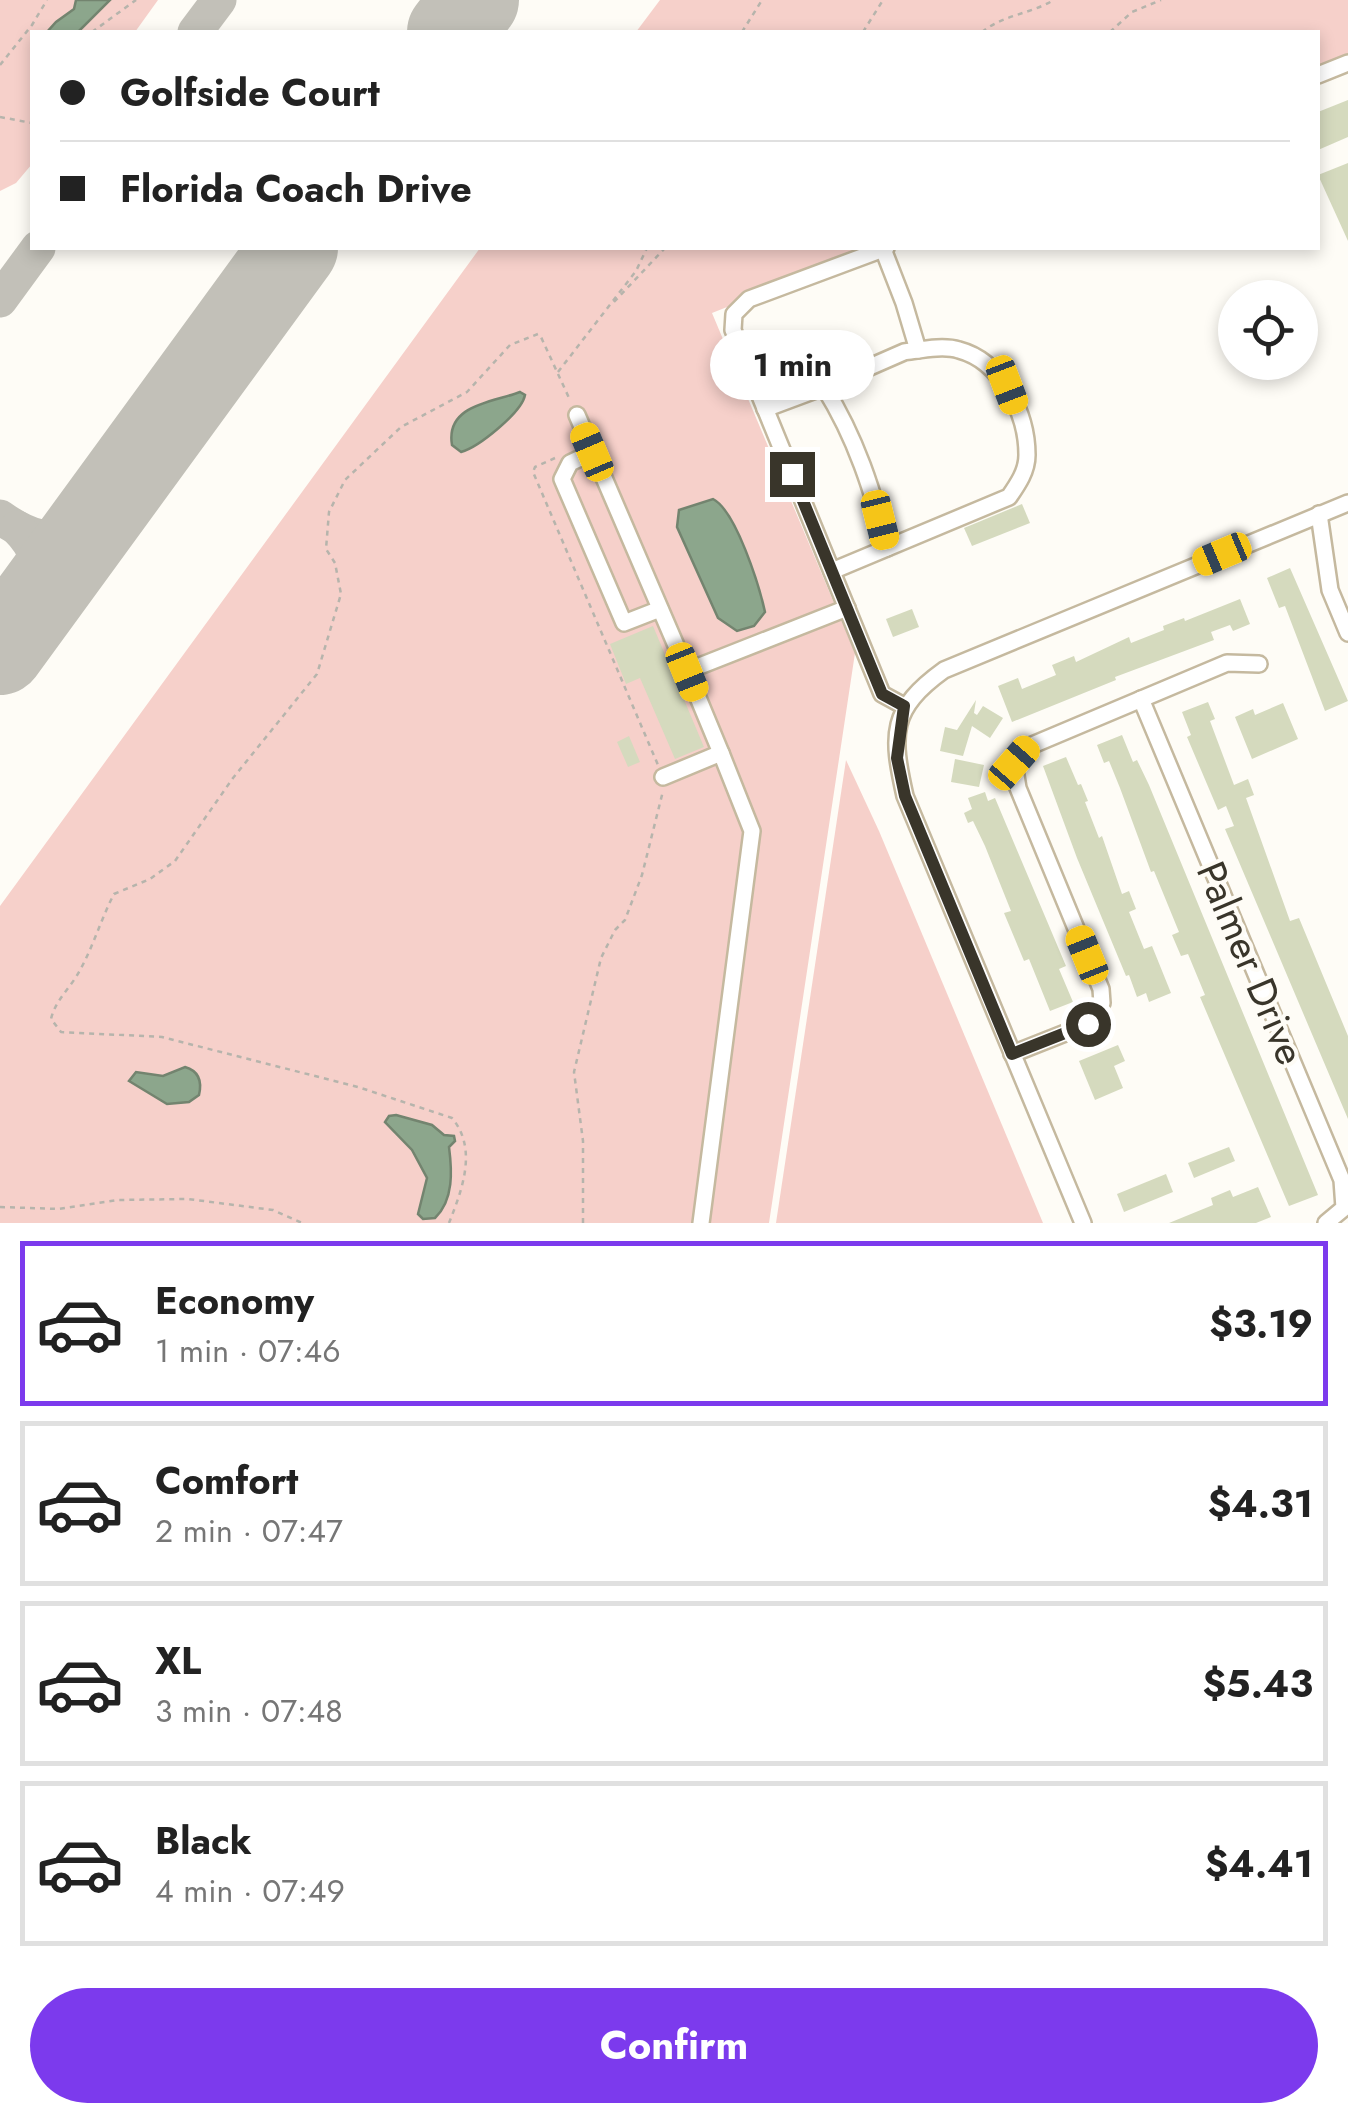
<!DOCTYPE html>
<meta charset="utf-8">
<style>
:root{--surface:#fff;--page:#f2f2f2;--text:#222;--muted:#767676;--line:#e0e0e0;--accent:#7c3aed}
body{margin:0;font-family:Jost,sans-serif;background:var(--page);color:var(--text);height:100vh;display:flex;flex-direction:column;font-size:38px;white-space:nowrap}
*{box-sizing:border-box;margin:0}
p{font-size:32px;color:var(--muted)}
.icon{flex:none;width:55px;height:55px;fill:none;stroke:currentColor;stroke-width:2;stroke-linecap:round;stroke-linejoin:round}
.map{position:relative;height:1223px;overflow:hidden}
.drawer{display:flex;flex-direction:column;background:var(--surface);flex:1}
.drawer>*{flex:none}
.top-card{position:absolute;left:30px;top:30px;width:1290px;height:220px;border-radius:0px;box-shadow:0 5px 15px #0003;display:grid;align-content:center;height:220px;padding:0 30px;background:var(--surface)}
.tools{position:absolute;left:1218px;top:280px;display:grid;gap:20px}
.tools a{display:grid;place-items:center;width:100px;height:100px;border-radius:50%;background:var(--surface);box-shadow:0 5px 15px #0003;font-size:50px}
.end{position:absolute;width:45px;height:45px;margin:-22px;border:12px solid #39352a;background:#fff;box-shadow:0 0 0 5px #fff}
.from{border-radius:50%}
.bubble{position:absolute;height:70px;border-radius:35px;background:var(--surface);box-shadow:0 5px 15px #0003;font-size:32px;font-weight:700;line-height:70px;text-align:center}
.car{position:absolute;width:30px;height:60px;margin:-30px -15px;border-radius:12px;box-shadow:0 0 8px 2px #0007;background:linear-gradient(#f5c518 24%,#345 0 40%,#f5c518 0 76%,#345 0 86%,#f5c518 0)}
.top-card b{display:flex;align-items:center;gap:35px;height:95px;font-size:38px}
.top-card b+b{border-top:2px solid var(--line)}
.top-card i{width:25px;height:25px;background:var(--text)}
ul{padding:18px 0 0;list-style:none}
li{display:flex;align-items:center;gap:30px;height:165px;margin:0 20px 15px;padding:0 10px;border:5px solid var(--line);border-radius:0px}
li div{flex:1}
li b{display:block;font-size:38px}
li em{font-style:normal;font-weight:700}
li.on{border-color:var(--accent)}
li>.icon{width:90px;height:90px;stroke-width:1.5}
.primary-button{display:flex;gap:20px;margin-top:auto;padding:20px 30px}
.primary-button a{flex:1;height:115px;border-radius:60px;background:var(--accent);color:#fff;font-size:40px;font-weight:700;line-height:115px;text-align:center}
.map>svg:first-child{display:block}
.green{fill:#f6d0ca}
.water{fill:#8ca68c;stroke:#73846f;stroke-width:2.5}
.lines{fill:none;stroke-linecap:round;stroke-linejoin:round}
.taxiway{stroke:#c2c0b8;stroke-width:35}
.runway{stroke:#c2c0b8;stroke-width:88}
.building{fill:#d5dabe}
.minor-casing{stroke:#c5b99f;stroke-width:20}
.path{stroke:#b6b4ac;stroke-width:2.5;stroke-dasharray:5 5;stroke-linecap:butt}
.minor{stroke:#fff;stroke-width:15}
.route{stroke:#39352a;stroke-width:12}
.labels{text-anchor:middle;stroke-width:8;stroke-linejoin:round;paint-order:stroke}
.street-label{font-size:40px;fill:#39352a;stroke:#fefcf6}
</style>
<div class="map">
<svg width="1348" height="1223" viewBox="0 0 1348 1223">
<rect width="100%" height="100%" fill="#fefcf6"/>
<g class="green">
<polygon points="0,0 158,0 135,32 32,32 32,164 16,183 0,191"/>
<polygon points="660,0 1348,0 1348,58 1318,70 1318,32 636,32"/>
<polygon points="480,248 874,248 712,313 855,653 769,1223 0,1223 0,906"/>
<polygon points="846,760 879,831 1043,1223 776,1223"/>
</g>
<g class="water">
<polygon points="76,0 110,0 78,32 47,32 56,22 74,9"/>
<path d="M520 392 525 395C522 412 479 447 461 452L452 445C445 404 495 402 520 392Z"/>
<path d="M713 499C736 511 759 585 765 612L754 626 737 631 718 618 677 527 679 510Z"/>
<path d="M185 1067C199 1071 202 1082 199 1095L189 1102 167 1104 129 1081 136 1072 163 1076Z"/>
<path d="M396 1115 432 1125 444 1135 454 1136 455 1141 449 1147C452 1170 454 1200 435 1218L423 1219 418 1214 427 1178 412 1150 385 1122 389 1116Z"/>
</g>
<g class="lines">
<g class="taxiway">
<polyline points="195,32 219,0"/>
<polyline points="447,32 471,0"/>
<polyline points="278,266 291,248"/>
<polyline points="0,300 38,248"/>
<path d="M0 517C59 559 83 532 120 482 136 461 151 439 167 418"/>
<path d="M0 646C29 607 61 572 17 528"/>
</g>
<g class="runway">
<polyline points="451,32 475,0"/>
<polyline points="0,651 294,248"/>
</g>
</g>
<g class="building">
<polygon points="1348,100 1348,137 1318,150 1318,112"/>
<polygon points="1348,163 1348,241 1318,175"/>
<polygon points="1022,504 1030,523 972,546 964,528"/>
<polygon points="1290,568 1348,701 1325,711 1285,606 1279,608 1267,578"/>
<polygon points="1240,599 1250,624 1233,631 1230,625 1211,632 1214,640 1115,677 1116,680 1012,722 998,686 1018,678 1022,689 1056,675 1052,665 1074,656 1076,662 1129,637 1131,643 1164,630 1163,626 1184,618 1185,621"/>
<polygon points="912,609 919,627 893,637 886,619"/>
<polygon points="653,626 704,747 675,759 640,678 626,684 610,644"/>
<polygon points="976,700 974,713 977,715 983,706 1003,718 990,738 972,726 963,756 940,751 945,727 957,730"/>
<polygon points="1208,702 1215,719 1210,721 1234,785 1248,779 1254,795 1246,798 1290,921 1299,918 1348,1036 1348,1119 1225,829 1234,826 1226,806 1218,810 1187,737 1191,735 1182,712"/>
<polygon points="1283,703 1298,739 1252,759 1235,717 1253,709 1255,715"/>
<polygon points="1122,735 1133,762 1137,760 1149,785 1318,1195 1289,1206 1200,997 1205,995 1188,954 1181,956 1172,935 1179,932 1154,871 1151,872 1120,788 1109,761 1104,763 1097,745"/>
<polygon points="629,736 640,762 628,767 617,742"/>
<polygon points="1066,757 1078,785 1081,784 1088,801 1085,802 1099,838 1102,836 1122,894 1129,891 1136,909 1129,912 1144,949 1152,946 1171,993 1149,1002 1146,993 1137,997 1129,975 1126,976 1077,858 1043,766"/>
<polygon points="955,759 984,765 979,787 951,782"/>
<polygon points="985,792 988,801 995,798 1066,966 1059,969 1073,1002 1050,1011 1029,959 1024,961 1004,913 1011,911 985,846 973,821 968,823 964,813 972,809 968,798"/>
<polygon points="1118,1045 1125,1061 1114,1066 1123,1088 1095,1100 1079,1061"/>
<polygon points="1229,1147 1235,1161 1194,1178 1188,1163"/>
<polygon points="1166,1174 1173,1192 1124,1212 1117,1194"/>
<polygon points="1258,1187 1271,1217 1256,1223 1169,1223 1213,1205 1211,1198 1230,1190 1233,1197"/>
</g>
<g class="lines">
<g class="minor-casing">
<g id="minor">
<polyline points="1318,75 1348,63"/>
<polyline points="886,248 749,299 734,314 733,330 882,694 904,706"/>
<polyline points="883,249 904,303 918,350"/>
<path d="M824 387C856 438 873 491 887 548"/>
<path d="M765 409 824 387 904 352C920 350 943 345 959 350 1001 361 1027 413 1027 455 1027 471 1018 484 1009 497L832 571"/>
<polyline points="577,415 687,671"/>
<polyline points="593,452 570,463 562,479 624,623 660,609"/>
<polyline points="1319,514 1330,590 1348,633"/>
<polyline points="1141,699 1342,1180 1344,1208 1326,1223"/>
<polyline points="663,777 721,753 687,671 847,608"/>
<polyline points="1012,1054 1088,1024 1102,1003 1101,989 1018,788 1014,763 1030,746 1227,663 1259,664"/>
<polyline points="701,1223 752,831 721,753"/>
<path d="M1083 1223 905 796C891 734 890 709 944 670L1348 503"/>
</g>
</g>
<g class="path">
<polyline points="92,32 136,0"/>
<polyline points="742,32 762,0"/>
<polyline points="863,32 883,0"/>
<path d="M982 32C1003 15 1030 14 1054 0"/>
<polyline points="1110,32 1132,12 1161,0"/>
<polyline points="0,65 32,25 47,0"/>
<polyline points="0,117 32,123"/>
<polyline points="614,302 665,248"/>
<polyline points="558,372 636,271 647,248"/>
<polyline points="555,458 535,467 533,472 658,765"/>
<polyline points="0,1207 59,1209 118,1200 188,1199 273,1210 302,1223"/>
<path d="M449 1223C462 1190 478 1149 452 1118L358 1087 162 1037 61 1032 51 1019C55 1002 67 991 76 977 92 951 100 921 114 894L150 879 175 861 233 778 317 674 341 594 335 563 326 549 329 512 345 480 401 427 467 392 510 345 538 334 541 337 570 400"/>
<polyline points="583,1223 583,1141 574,1072 601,958 615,930 625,920 642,875 663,791"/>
</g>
<use href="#minor" class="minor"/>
</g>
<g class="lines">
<polyline class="route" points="792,474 882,694 904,706 897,758 905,796 1012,1054 1088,1024"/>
</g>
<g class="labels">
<g class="street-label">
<text transform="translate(1251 963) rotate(67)" y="14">Palmer Drive</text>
</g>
</g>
</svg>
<div class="tools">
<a><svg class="icon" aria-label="locate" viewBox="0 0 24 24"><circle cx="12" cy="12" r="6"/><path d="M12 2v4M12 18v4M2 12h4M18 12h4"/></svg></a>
</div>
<i class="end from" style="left:1088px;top:1024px"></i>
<i class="end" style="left:792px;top:474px"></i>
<div class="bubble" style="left:710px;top:330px;width:165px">1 min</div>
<i class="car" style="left:1007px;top:385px;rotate:159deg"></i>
<i class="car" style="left:592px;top:452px;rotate:337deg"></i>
<i class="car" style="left:880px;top:520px;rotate:166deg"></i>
<i class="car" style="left:1222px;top:554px;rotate:247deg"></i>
<i class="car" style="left:687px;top:672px;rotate:158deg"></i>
<i class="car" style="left:1014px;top:763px;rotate:41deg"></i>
<i class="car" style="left:1087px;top:955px;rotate:338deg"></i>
<div class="top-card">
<b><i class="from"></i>Golfside Court</b>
<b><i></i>Florida Coach Drive</b>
</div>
</div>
<section class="drawer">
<ul>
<li class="on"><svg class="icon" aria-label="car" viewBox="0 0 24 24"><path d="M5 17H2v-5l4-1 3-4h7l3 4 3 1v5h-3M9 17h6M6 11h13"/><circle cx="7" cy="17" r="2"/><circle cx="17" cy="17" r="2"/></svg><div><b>Economy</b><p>1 min · 07:46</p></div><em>$3.19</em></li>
<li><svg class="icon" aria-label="car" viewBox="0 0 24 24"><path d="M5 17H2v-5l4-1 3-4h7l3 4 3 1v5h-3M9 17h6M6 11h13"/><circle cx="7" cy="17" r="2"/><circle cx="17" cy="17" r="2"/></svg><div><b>Comfort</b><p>2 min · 07:47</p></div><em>$4.31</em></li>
<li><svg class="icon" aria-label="car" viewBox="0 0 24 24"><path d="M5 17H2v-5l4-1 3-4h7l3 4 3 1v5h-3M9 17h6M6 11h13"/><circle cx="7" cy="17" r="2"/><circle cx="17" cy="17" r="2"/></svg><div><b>XL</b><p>3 min · 07:48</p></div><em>$5.43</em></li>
<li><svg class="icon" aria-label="car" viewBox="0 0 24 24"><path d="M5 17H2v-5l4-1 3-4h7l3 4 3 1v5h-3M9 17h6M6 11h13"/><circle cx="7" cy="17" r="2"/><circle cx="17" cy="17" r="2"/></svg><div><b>Black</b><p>4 min · 07:49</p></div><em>$4.41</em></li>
</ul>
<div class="primary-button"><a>Confirm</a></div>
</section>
